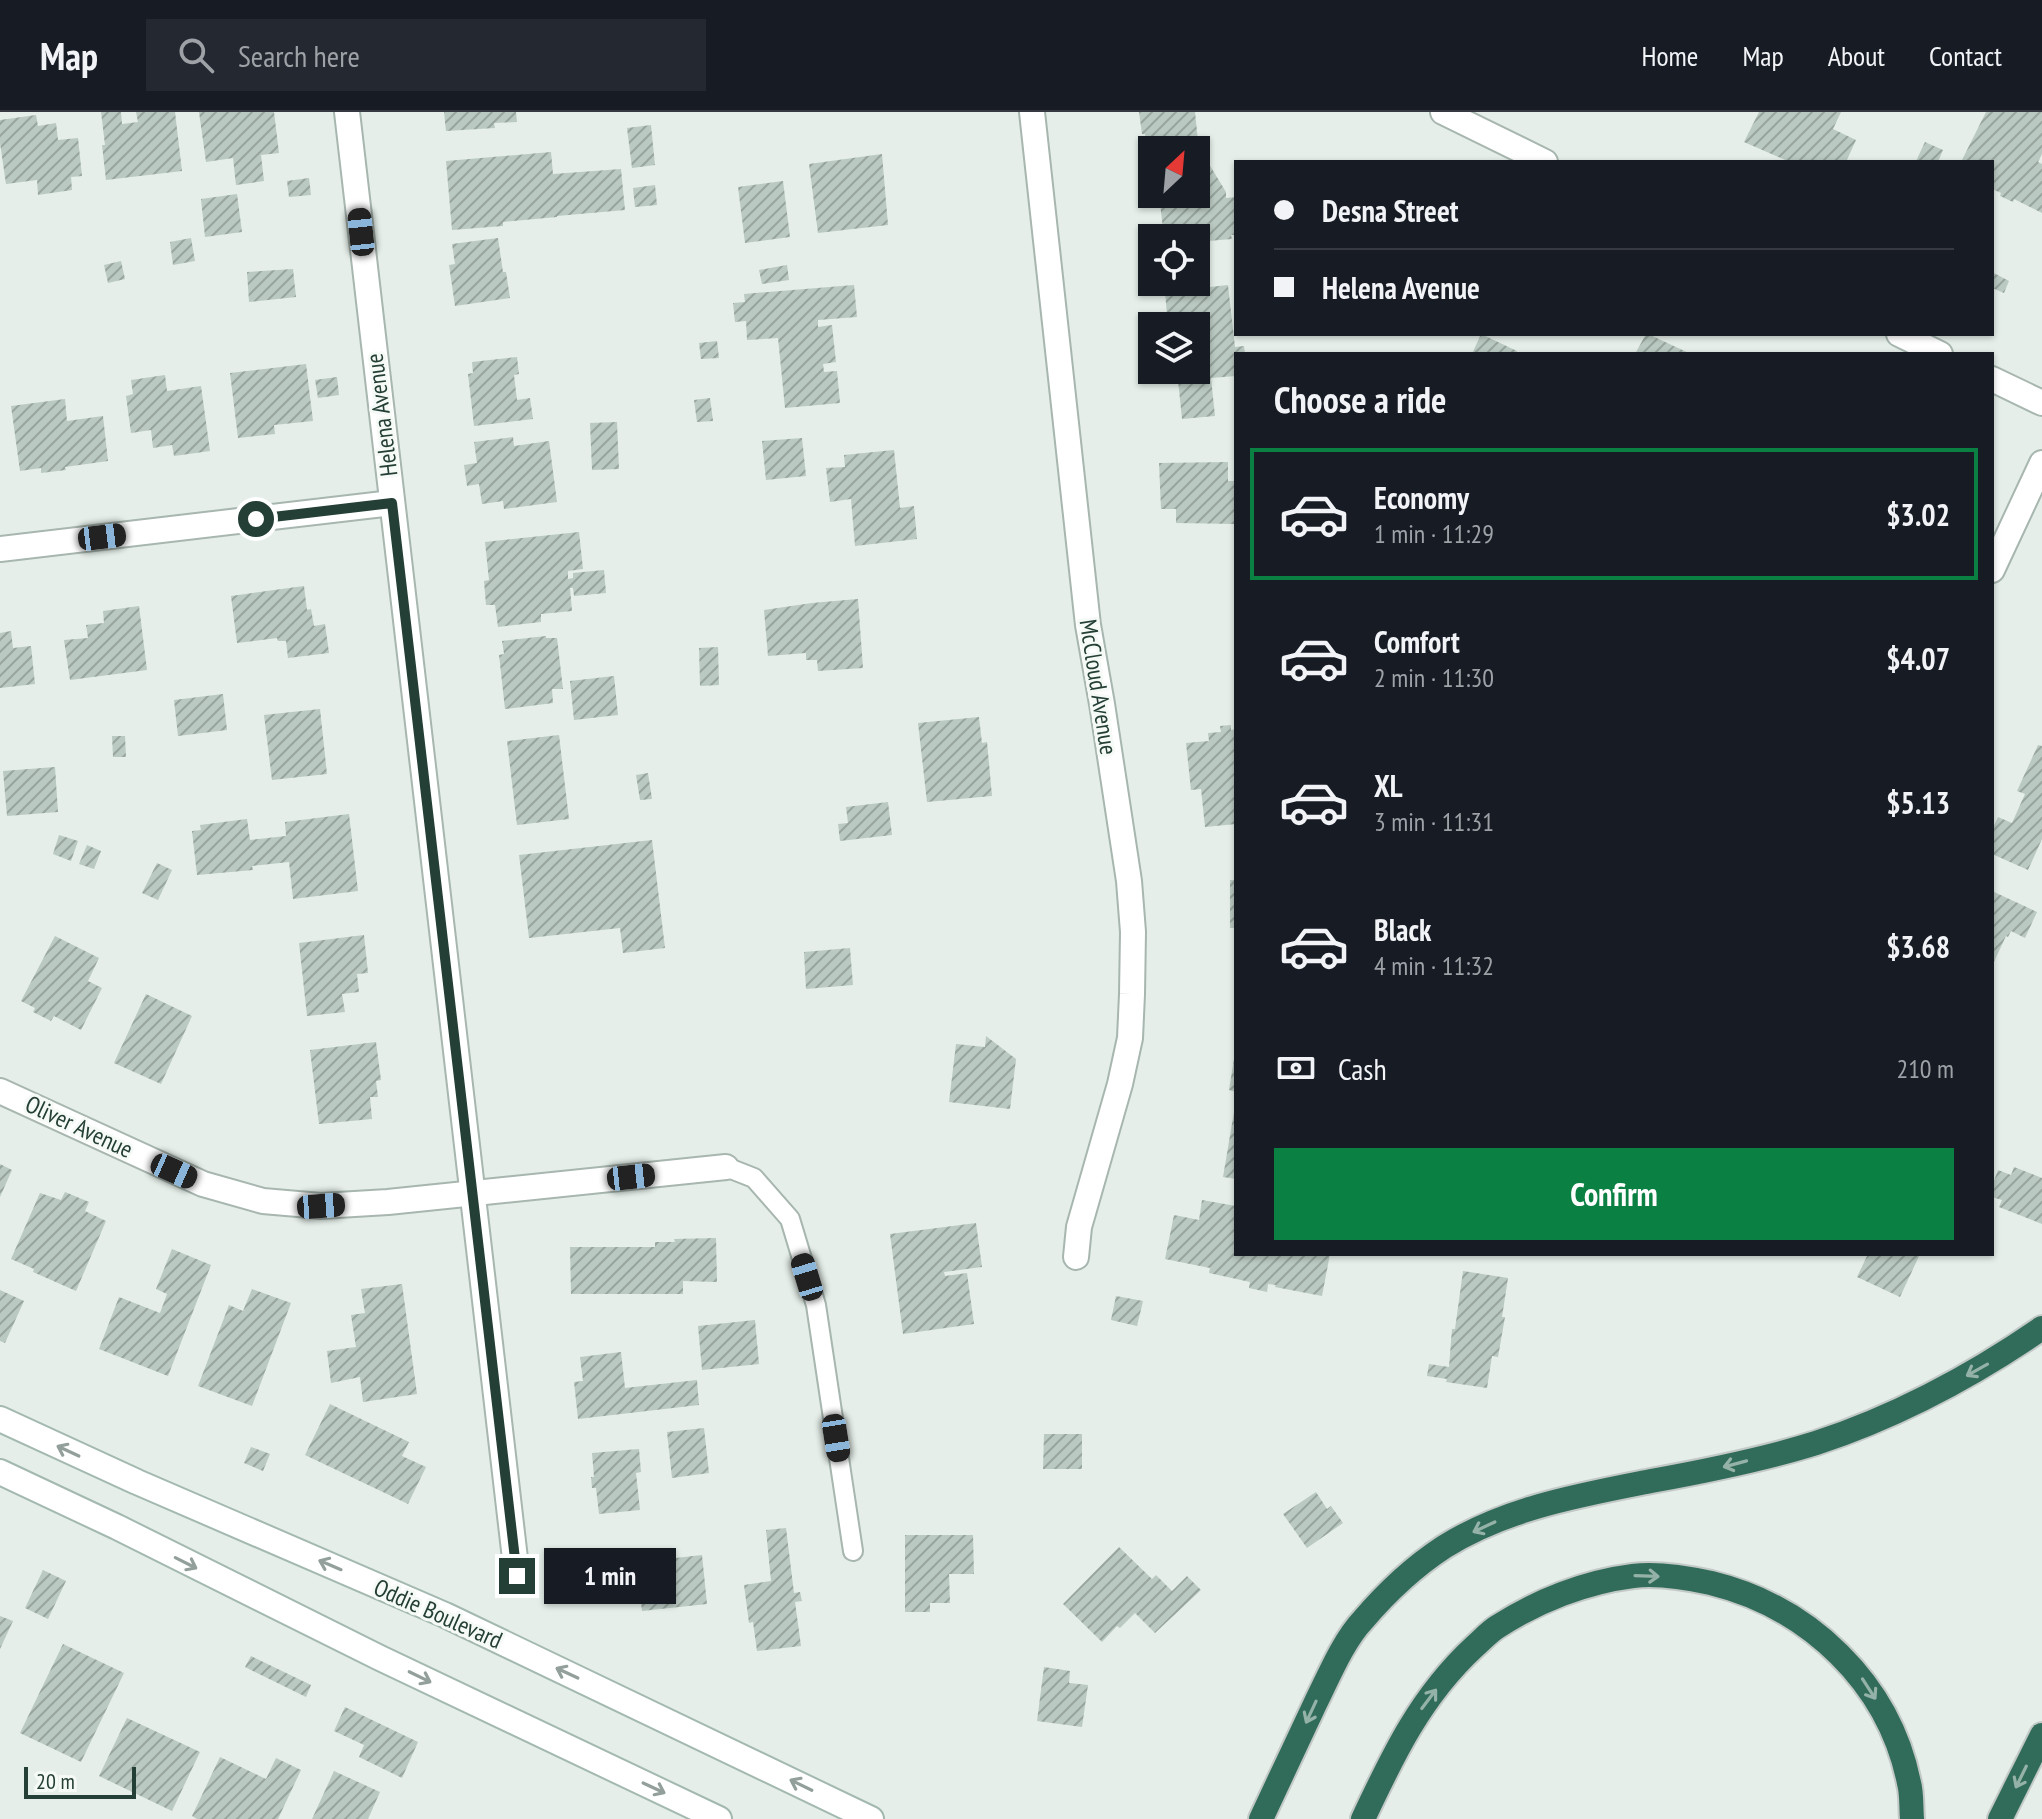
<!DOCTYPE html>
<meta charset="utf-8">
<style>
:root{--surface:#171b24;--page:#242831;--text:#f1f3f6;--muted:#9ea1a6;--line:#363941;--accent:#0b8043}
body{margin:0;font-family:"PT Sans Narrow",sans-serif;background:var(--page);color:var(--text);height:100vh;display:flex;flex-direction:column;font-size:30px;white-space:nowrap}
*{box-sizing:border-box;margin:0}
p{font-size:26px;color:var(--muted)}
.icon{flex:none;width:44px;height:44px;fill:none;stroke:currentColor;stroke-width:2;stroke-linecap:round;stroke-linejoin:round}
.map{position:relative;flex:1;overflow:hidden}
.sheet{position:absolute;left:1234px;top:240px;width:760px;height:904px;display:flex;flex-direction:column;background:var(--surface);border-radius:0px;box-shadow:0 2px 6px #0004}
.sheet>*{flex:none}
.banner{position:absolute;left:1234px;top:48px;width:760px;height:176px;border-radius:0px;box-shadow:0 2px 6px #0004;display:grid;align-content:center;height:176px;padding:0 40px;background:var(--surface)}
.needle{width:52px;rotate:26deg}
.fabs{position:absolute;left:1138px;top:24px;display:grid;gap:16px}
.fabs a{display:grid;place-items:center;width:72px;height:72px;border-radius:0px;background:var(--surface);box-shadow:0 2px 6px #0004;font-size:40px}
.scale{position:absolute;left:24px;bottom:20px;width:112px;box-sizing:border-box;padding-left:8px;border:4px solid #243f35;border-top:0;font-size:22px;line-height:28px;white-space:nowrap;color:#243f35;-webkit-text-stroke:6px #f6faf7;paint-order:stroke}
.end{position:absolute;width:36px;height:36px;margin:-18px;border:10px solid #243f35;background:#fff;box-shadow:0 0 0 4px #fff}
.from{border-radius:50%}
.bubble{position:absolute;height:56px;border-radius:0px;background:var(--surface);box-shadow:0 2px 6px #0004;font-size:26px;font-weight:800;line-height:56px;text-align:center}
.car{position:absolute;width:24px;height:48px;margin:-24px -12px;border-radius:10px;box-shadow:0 0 6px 2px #0007;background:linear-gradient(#222 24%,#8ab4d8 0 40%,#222 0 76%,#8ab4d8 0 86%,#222 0)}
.banner b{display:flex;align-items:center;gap:28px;height:76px;font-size:30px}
.banner b+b{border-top:2px solid var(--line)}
.banner i{width:20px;height:20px;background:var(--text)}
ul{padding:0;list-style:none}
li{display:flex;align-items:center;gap:24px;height:132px;margin:0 16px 12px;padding:0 24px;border:4px solid transparent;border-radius:0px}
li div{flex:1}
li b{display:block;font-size:30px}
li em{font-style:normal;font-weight:800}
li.current{border-color:var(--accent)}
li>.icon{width:72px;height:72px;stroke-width:1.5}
h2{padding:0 40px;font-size:36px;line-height:96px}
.pay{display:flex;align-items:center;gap:20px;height:88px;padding:0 40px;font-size:30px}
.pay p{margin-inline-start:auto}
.button{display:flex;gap:16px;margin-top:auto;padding:16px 40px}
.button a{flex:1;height:92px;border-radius:0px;background:var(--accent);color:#fff;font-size:32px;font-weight:800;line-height:92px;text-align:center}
header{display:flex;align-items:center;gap:48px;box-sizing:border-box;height:112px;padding:0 40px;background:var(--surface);border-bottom:2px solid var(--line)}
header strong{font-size:38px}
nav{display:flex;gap:44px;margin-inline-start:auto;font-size:28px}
.search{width:560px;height:72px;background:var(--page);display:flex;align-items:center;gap:20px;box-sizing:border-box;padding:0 28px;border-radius:0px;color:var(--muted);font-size:30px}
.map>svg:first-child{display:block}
.building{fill:url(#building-hatch)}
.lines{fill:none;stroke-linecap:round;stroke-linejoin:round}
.service-casing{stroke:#a7b6af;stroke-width:22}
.minor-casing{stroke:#a7b6af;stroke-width:28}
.secondary-casing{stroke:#a3b9b0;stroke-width:28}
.motorway-casing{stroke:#c2c9c6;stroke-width:28}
.service{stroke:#fff;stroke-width:18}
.minor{stroke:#fff;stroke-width:24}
.secondary{stroke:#fff;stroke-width:24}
.motorway{stroke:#316b59;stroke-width:24}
.oneway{stroke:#94b2a8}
.oneway2{stroke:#929f9a}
.route{stroke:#243f35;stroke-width:10}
.labels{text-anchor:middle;stroke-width:6;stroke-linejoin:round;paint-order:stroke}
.street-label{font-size:24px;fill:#243f35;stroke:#f6faf7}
</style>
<header>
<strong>Map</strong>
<div class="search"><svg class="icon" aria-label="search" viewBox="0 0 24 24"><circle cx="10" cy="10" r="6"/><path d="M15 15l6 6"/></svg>Search here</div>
<nav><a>Home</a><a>Map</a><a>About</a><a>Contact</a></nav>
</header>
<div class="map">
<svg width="2042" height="1707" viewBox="0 0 2042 1707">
<defs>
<pattern id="building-hatch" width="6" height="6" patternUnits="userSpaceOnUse" patternTransform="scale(2)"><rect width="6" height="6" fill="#bac9c2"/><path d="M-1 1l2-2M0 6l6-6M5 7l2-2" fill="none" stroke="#97a59e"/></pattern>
</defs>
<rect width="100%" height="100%" fill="#e5eee9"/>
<g class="building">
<polygon points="101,0 121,0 122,12 138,10 136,0 175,0 182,59 106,68 102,33 105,33"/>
<polygon points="199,0 274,0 279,41 261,43 264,69 236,73 233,46 206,50"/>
<polygon points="444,0 516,0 517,10 494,11 495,16 446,19"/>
<polygon points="1139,0 1195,0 1200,48 1206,47 1226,80 1226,86 1236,85 1236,123 1231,123 1232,127 1196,130 1196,126 1164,126 1159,82 1196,82 1196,38 1152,38 1152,61 1149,61 1145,22 1142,22"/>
<polygon points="1759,0 1841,0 1833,17 1856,28 1846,50 1790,50 1744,30"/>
<polygon points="1986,0 2042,0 2042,42 2038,50 2042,52 2042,101 2014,87 2013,90 2000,84 2001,81 1992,77 1992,50 1961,50"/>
<polygon points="36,3 38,14 56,11 58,28 78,26 82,64 71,65 72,78 38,83 37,68 6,72 0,31 0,8"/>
<polygon points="651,13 655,53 632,56 627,16"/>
<polygon points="1925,30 1943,38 1938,50 1916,49"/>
<polygon points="551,40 553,62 621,57 625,98 557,104 557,105 503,110 503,114 452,118 446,49"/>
<polygon points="882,42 888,113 818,121 809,52"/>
<polygon points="309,66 311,83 289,85 287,69"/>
<polygon points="783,69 790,125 745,131 738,75"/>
<polygon points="655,73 657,93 635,95 633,76"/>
<polygon points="237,82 242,120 205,125 201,87"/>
<polygon points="191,126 195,149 173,153 170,130"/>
<polygon points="498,126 503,160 506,160 510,186 455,194 449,153 455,152 452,132"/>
<polygon points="121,149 125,167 108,171 104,153"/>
<polygon points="787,153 789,168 762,172 759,158"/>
<polygon points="293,157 296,185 249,190 247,160"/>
<polygon points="1992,160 2009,169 2004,181 1992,176"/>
<polygon points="854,173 857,205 818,208 818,215 832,213 836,250 823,252 824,260 837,259 840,291 785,296 778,226 747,228 746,209 735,210 733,191 745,190 744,182"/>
<polygon points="1228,173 1235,235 1244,234 1245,242 1236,242 1236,264 1211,266 1215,304 1182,307 1178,268 1180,266 1179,258 1196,258 1196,214 1168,214 1165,180"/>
<polygon points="1481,222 1517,239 1516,242 1472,242"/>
<polygon points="1646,222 1648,222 1691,242 1635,242"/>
<polygon points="717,229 719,246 701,247 699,231"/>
<polygon points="517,245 519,262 514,263 517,288 530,286 533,307 474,314 468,262 473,261 472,250"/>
<polygon points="306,252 313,309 274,313 275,322 238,326 230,261"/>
<polygon points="165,263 167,279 201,274 210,339 174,344 172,333 153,336 151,318 131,321 126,284 133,282 131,268"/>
<polygon points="337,265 339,283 318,286 315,268"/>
<polygon points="710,286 713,309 697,310 694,288"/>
<polygon points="65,287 67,309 103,304 108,349 65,355 66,358 41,361 41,356 20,359 11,294"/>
<polygon points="617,310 619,357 592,358 590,311"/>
<polygon points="513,325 514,334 549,329 557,390 504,397 503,389 482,392 479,372 467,374 464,353 477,351 474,330"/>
<polygon points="802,326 806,364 766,368 762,329"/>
<polygon points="894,338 900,396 914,394 917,427 855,434 851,387 830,390 826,356 845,355 844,343"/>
<polygon points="1228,350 1228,369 1236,369 1236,412 1176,411 1176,397 1161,397 1159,351"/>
<polygon points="579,420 583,457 568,459 568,467 573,466 573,461 604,458 606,481 574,484 573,476 570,476 572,499 541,502 541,510 498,515 495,493 486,493 484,469 489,468 485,430"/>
<polygon points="304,474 307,498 311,497 314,514 325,512 329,541 288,546 286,529 278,529 277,526 237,531 231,484"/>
<polygon points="858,487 863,556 818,559 817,548 806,548 806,541 768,544 764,498 812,491"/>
<polygon points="139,494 147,558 70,568 64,528 88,526 86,513 104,511 103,499"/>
<polygon points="11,519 13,536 31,534 35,572 0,576 0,521"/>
<polygon points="546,524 546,526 557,526 563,577 552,577 553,591 505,597 499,543 504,542 502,529"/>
<polygon points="718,535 719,573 700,574 699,536"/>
<polygon points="614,564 618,603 574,608 570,569"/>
<polygon points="223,582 227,618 178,624 174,588"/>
<polygon points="320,597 327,662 272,668 264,603"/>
<polygon points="979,605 982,631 987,630 992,684 927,690 918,611"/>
<polygon points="1231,613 1231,618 1236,617 1236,712 1205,715 1201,677 1191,678 1186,631 1209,629 1208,621 1221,620 1220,614"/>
<polygon points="559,623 569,707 517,713 507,629"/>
<polygon points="112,624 125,624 126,645 113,645"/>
<polygon points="2038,633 2042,634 2042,727 2028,758 1992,742 1992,718 1998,705 2012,711 2025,682 2017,679"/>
<polygon points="55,655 58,700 7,704 3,659"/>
<polygon points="648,661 652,687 640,688 636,663"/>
<polygon points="888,690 892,723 840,729 838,712 848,711 846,695"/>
<polygon points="349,702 358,779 293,787 289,750 252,754 253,758 197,763 192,719 201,718 200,713 247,707 250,728 286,724 285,710"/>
<polygon points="59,723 78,729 71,749 53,742"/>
<polygon points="652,728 665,836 623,841 620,816 529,826 519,743"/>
<polygon points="87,733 101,739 94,757 79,752"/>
<polygon points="157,751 172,758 158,788 142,781"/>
<rect x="1230" y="768" width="6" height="48"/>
<polygon points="1992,779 2037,800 2025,826 2011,819 2008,825 2006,824 1992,854"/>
<polygon points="364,823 368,861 357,862 359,880 342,882 345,900 307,904 299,831"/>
<polygon points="55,824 99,846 88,869 102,876 81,918 54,904 51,909 33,900 35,896 21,889"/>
<polygon points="850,836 853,873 806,877 804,840"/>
<polygon points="146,882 192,904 161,972 114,951"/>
<polygon points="986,924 1016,947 1010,997 949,990 956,932 985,935"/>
<polygon points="376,930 381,968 376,969 378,985 370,985 372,1007 319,1012 310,938"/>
<polygon points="1234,947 1236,947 1236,980 1229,978"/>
<polygon points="1234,1000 1236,1000 1236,1067 1223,1065"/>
<polygon points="0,1052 12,1058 0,1085"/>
<polygon points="2014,1055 2042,1066 2042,1112 1999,1095 2002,1088 1992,1085 1992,1074 1998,1058 2011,1063"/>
<polygon points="65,1080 89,1090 85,1099 106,1109 76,1179 33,1160 34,1157 11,1147 40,1081 61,1088"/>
<polygon points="1202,1088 1236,1094 1236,1142 1330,1142 1322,1184 1275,1175 1276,1173 1268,1172 1267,1180 1249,1176 1250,1170 1209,1161 1210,1156 1165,1147 1174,1103 1199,1108"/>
<polygon points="976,1111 982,1155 944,1160 945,1164 967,1161 974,1212 903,1222 890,1122"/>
<polygon points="716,1126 717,1170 683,1169 683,1182 571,1182 570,1135 655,1135 655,1130 675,1130 674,1127"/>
<polygon points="172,1137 211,1153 168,1264 99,1237 119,1185 160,1201 167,1182 156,1177"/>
<polygon points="1868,1142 1920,1142 1900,1185 1857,1165"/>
<polygon points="1463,1159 1508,1166 1502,1205 1505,1205 1498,1245 1492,1244 1487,1276 1446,1270 1447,1267 1427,1264 1429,1252 1449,1255 1452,1217 1455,1217"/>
<polygon points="402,1172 417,1282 363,1290 360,1265 331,1271 327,1239 356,1235 351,1203 365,1201 361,1177"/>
<polygon points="252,1177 291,1191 252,1294 198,1274 229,1193 243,1199"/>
<polygon points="0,1178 24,1189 5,1231 0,1229"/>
<polygon points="1116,1184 1143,1189 1137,1214 1111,1208"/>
<polygon points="755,1208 759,1252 702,1258 698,1214"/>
<polygon points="621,1240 625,1276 697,1268 699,1293 578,1307 574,1270 583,1269 580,1245"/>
<polygon points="330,1292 409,1330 402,1344 426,1355 408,1392 305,1343"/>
<polygon points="704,1316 709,1361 672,1366 667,1320"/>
<polygon points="1044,1322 1082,1322 1082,1357 1043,1357"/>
<polygon points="251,1335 270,1342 263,1359 244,1351"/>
<polygon points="639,1337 641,1360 636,1361 640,1398 599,1402 596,1376 592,1376 591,1365 594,1365 592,1341"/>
<polygon points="1316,1380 1327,1397 1331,1394 1343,1411 1307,1436 1283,1402"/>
<polygon points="786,1416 794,1481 800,1480 802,1489 795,1490 801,1534 757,1539 753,1510 749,1511 744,1473 771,1469 766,1418"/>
<polygon points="905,1423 973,1423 974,1462 949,1462 950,1491 930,1491 930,1500 905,1500"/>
<polygon points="1119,1435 1152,1467 1156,1463 1172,1479 1187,1464 1201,1478 1155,1521 1135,1501 1120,1516 1117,1514 1102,1530 1063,1492"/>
<polygon points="658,1443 658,1448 702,1443 707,1492 642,1499 639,1473 610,1476 608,1454 649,1450 649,1444"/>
<polygon points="43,1458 66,1469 48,1507 25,1496"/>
<polygon points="0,1504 13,1509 0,1537"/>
<polygon points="63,1532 124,1561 81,1650 20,1621"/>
<polygon points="251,1544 311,1573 306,1585 245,1555"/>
<polygon points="1044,1555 1070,1559 1069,1571 1088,1573 1082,1615 1037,1609"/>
<polygon points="345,1595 418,1630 402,1666 359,1645 364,1633 334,1619"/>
<polygon points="127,1606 200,1640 172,1699 99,1664"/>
<polygon points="220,1645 266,1667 276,1646 301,1658 278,1707 197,1707 192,1704"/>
<polygon points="334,1659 380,1680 368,1707 312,1707"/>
</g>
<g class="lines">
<g class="service-casing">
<polyline id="service" points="726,1055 754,1066 790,1107 816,1193 853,1439"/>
</g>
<g class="minor-casing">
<g id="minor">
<polyline points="347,0 517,1464"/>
<polyline points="1032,0 1088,513 1102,592 1129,769 1133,820 1132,882 1130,926 1120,972 1079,1115 1076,1145"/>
<polyline points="1443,0 1545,50"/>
<polyline points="1899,222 1940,242"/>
<polyline points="1992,267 2042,291"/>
<polyline points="0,437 392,391"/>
<polyline points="1992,458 2042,351"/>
<polyline points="0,979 203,1072 263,1089 321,1094 388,1090 726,1055"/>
</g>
</g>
<g class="secondary-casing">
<g id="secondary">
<polyline points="0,1307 137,1370 445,1503 871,1707"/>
<polyline points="0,1360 117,1415 380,1546 719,1707"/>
</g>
</g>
<g class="motorway-casing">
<g id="motorway">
<path d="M1261 1707C1279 1669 1297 1630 1315 1592 1328 1566 1343 1529 1363 1508 1386 1481 1415 1454 1444 1435 1506 1396 1580 1383 1651 1369 1706 1359 1762 1348 1816 1331 1898 1304 1971 1265 2042 1216"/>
<path d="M1363 1707C1393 1643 1421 1584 1474 1535 1482 1528 1489 1520 1497 1515 1537 1489 1585 1470 1633 1464 1656 1461 1688 1466 1711 1471 1809 1495 1889 1571 1909 1671 1912 1682 1911 1695 1912 1707"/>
<polyline points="2000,1707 2042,1623"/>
</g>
</g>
<use href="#service" class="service"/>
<use href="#minor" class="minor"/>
<use href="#secondary" class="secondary"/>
<use href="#motorway" class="motorway"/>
</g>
<defs><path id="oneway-shaft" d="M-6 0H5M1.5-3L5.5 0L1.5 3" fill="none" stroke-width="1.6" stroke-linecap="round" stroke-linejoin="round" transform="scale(2)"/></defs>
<g class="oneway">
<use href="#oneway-shaft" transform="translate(1977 1258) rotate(151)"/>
<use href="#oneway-shaft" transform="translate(1735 1352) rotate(165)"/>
<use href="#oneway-shaft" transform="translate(1484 1415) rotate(155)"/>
<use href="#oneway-shaft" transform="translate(1647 1464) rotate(2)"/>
<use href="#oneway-shaft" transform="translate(1869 1577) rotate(57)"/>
<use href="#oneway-shaft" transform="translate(1429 1587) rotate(-53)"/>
<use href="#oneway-shaft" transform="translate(1311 1600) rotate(115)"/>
<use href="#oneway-shaft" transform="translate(2021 1665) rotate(116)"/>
</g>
<g class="oneway2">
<use href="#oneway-shaft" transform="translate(68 1339) rotate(-155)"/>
<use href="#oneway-shaft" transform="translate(186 1451) rotate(27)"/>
<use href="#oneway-shaft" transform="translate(330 1453) rotate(-157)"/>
<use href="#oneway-shaft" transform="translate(567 1561) rotate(-155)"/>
<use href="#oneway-shaft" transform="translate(420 1565) rotate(26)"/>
<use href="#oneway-shaft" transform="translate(801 1673) rotate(-154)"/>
<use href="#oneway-shaft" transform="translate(654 1676) rotate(25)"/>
</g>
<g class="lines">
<polyline class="route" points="256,407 392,391 517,1464"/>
</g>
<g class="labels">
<g class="street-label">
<text transform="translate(382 303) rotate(-97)" y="8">Helena Avenue</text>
<text transform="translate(1098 575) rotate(81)" y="8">McCloud Avenue</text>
<text transform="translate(79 1015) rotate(25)" y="8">Oliver Avenue</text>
<text transform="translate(438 1502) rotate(24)" y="8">Oddie Boulevard</text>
</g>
</g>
</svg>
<div class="fabs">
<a><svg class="needle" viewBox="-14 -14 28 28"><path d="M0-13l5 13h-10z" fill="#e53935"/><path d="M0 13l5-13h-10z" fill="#9ea1a6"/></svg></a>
<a><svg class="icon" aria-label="locate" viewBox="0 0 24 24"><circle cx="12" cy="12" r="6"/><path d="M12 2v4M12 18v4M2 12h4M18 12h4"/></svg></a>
<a><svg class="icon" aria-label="layers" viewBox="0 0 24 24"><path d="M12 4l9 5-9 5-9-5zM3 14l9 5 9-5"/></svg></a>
</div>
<div class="scale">20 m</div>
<i class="end from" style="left:256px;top:407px"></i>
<i class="end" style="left:517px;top:1464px"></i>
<div class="bubble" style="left:544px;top:1436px;width:132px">1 min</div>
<i class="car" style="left:361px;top:120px;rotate:354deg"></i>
<i class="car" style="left:102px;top:425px;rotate:83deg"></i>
<i class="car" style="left:174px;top:1059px;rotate:114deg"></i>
<i class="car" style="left:631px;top:1065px;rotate:84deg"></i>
<i class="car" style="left:321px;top:1094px;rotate:86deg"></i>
<i class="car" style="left:807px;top:1165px;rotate:343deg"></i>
<i class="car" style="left:836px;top:1326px;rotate:171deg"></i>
<div class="banner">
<b><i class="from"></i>Desna Street</b>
<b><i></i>Helena Avenue</b>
</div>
<section class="sheet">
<h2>Choose a ride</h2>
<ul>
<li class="current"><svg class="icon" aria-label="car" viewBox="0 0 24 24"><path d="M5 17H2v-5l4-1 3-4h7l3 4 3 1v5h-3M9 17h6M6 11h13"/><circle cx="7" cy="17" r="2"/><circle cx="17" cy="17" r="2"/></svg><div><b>Economy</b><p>1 min · 11:29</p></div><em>$3.02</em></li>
<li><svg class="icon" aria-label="car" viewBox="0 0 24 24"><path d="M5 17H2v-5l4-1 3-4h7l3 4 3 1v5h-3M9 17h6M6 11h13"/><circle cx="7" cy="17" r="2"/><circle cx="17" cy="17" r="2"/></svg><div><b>Comfort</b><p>2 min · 11:30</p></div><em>$4.07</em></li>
<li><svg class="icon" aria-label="car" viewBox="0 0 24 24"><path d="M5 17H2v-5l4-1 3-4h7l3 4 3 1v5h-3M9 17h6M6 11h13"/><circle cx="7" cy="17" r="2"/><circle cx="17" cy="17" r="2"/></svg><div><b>XL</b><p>3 min · 11:31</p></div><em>$5.13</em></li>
<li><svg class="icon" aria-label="car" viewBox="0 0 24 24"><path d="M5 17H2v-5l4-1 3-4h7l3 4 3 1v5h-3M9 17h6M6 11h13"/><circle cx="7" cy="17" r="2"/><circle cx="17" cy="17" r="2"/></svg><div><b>Black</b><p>4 min · 11:32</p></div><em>$3.68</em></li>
</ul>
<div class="pay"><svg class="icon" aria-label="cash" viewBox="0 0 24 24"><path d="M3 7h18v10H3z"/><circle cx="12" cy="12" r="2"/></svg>Cash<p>210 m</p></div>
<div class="button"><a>Confirm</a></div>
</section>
</div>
